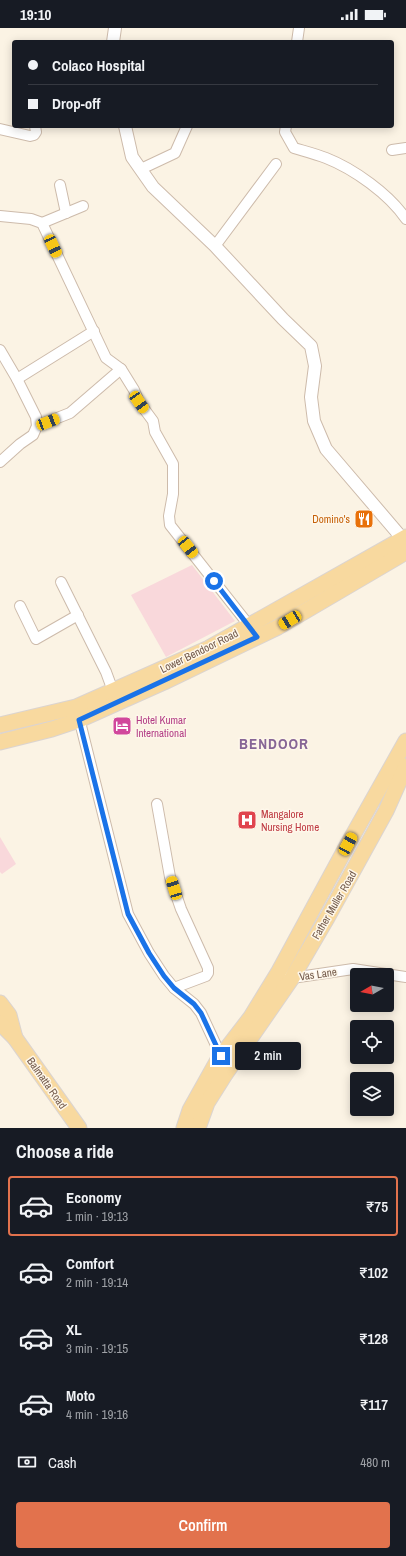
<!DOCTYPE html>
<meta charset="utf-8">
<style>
:root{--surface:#171b24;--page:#242831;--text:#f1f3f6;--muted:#9ea1a6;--line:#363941;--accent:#e2724d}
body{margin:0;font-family:"Archivo Narrow",sans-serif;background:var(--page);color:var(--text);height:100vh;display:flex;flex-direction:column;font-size:15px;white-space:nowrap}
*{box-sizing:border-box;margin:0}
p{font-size:13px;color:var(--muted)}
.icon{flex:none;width:22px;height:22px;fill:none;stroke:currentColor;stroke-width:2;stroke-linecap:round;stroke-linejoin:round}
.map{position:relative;height:1100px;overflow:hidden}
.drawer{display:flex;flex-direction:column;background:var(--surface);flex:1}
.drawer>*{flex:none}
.banner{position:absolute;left:12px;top:12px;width:382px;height:88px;border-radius:4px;box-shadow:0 2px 10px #0003;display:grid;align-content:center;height:88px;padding:0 16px;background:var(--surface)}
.needle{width:26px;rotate:261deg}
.tools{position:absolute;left:350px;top:940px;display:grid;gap:8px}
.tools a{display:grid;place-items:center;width:44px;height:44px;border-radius:4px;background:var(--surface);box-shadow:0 2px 10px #0003;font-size:20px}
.end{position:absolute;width:18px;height:18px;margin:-9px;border:5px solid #1a73e8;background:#fff;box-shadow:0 0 0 2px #fff}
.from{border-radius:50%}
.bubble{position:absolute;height:28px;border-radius:4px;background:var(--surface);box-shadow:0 2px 10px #0003;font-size:13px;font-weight:600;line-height:28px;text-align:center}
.car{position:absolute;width:12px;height:24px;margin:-12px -6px;border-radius:5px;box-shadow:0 0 3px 1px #0007;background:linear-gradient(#f5c518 24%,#345 0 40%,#f5c518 0 76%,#345 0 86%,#f5c518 0)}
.banner b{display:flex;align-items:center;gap:14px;height:38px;font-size:15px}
.banner b+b{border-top:1px solid var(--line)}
.banner i{width:10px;height:10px;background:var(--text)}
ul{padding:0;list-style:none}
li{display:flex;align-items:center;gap:12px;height:60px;margin:0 8px 6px;padding:0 8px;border:2px solid transparent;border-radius:4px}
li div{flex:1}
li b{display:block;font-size:15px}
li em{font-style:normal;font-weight:600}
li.active{border-color:var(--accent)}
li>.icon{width:36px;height:36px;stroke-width:1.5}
h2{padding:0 16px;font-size:18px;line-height:48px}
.pay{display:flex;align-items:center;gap:10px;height:44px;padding:0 16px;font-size:15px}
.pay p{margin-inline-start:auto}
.primary-button{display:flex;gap:8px;margin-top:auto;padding:8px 16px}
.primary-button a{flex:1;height:46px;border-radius:4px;background:var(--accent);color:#fff;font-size:16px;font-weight:600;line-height:46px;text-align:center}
.status{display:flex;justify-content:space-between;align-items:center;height:28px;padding:0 20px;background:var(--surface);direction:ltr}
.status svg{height:11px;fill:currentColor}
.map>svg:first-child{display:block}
.medical{fill:#f9d8db}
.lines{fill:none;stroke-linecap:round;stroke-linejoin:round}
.minor-casing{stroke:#cdbbab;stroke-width:12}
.tertiary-casing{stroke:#cdbbab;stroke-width:14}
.primary-casing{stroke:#dbd4d0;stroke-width:17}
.minor{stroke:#fff;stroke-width:10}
.tertiary{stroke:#fff;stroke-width:12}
.primary{stroke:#f8d99f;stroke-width:15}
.route{stroke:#1a73e8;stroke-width:5}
.labels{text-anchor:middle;stroke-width:3;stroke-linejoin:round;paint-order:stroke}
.food-label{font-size:11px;fill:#c56008;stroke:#fef7ea;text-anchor:end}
.street-label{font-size:11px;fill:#735a4b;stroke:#fef7ea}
.hotel-label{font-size:11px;fill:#b23c85;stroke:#fef7ea;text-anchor:start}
.health-label{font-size:11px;fill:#be3a42;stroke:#fef7ea;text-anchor:start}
.district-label{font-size:15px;font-weight:bold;letter-spacing:1px;fill:#876696;stroke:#fef7ea}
</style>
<div class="status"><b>19:10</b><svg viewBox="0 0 49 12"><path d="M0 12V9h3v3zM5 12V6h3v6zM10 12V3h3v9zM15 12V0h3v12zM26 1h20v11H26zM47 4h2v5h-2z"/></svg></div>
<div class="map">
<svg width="406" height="1100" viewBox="0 0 406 1100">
<rect width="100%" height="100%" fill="#fbf3e4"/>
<g class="medical">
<polygon points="192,537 235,593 166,629 131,567"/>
<polygon points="0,809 16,836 2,846 0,844"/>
</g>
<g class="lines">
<g class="minor-casing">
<g id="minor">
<polyline points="297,14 299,0"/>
<path d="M286 98 285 104 294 120C304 123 316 126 326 130 354 141 389 166 406 191"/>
<polyline points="0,101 30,108 34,107 36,104 35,98"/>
<polyline points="392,122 406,120"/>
<polyline points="141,141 175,125 187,98"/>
<polyline points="60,157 66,185"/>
<polyline points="0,188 31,191 42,195 106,330 121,341 134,362 139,374 153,393 155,404 173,436 173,466 169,488 170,497 252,601"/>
<polyline points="42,195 83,178"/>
<polyline points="215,218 276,136"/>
<polyline points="0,322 17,351 36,389 37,398 33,407 20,416 0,434"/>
<polyline points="17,351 94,303"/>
<polyline points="37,398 70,385 121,341"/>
<polyline points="61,554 106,644 113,663"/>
<polyline points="20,578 36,611 78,587"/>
<polyline points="78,686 128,886 149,925 164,948 174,960 194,976 201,985 221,1028"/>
<polyline points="157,776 170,849 181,881 208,940 208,945 206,948 174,960"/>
<polyline points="289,949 292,950 353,941 406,949"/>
</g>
</g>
<g class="tertiary-casing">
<g id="tertiary">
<polyline points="113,14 115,0"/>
<polyline points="125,98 132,129 153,159 215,218 283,291 311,318 315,338 311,369 314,393 326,421 402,510 405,518"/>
</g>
</g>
<g class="primary-casing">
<g id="primary">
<polyline points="0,697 76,679 209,620 406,509"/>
<polyline points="0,714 52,701 79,692 164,654 278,599 406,524"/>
<polyline points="0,975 9,987 15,1010"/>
<polyline points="0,995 15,1010 79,1100"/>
<polyline points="184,1100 190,1082 218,1032 251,989 278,945 348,816 406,713"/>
<polyline points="198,1100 207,1075 224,1048 292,950 327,890 386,783 406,738"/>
</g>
</g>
<use href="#minor" class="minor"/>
<use href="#tertiary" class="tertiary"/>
<use href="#primary" class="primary"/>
</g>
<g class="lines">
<polyline class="route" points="214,553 257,609 79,692 128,886 149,925 164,948 174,960 194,976 201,985 221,1028"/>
</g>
<defs>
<g id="restaurant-square" transform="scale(1)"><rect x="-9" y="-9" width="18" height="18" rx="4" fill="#e8710a" stroke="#fef7ea"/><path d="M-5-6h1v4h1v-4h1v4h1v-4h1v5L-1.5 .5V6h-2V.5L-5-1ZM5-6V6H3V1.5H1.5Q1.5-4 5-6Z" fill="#fff"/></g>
<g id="hotel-square" transform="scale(1)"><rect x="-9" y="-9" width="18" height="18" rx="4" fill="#d1479c" stroke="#fef7ea"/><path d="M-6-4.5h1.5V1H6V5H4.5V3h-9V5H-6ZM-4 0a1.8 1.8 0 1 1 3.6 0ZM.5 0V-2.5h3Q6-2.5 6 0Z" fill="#fff"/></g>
<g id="hospital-square" transform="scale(1)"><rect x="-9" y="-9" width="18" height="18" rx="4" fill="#e0444e" stroke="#fef7ea"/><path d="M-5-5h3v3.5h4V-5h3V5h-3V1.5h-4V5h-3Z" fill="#fff"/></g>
</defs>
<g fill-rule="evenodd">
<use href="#restaurant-square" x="364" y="491"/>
<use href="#hotel-square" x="122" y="698"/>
<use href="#hospital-square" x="247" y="792"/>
</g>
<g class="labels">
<g class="food-label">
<text x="350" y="495">Domino's</text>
</g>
<g class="street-label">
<text transform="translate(199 623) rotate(-26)" y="4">Lower Bendoor Road</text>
<text transform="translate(334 877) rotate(-60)" y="4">Father Muller Road</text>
<text transform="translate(318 946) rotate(-8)" y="4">Vas Lane</text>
<text transform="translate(47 1055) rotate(55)" y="4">Balmatta Road</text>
</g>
<g class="hotel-label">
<text x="136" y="696">Hotel Kumar<tspan x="136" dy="13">International</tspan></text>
</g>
<g class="health-label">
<text x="261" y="790">Mangalore<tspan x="261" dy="13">Nursing Home</tspan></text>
</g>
<g class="district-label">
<text x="274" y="721">BENDOOR</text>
</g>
</g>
</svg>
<div class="tools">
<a><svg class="needle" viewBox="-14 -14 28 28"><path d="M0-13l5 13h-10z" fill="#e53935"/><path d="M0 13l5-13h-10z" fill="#9ea1a6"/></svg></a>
<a><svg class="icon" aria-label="locate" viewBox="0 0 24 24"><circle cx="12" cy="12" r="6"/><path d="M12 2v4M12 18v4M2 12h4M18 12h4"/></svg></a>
<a><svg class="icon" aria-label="layers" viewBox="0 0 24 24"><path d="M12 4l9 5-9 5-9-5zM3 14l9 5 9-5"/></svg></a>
</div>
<i class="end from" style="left:214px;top:553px"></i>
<i class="end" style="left:221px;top:1028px"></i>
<div class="bubble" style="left:235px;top:1014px;width:66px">2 min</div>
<i class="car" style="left:53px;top:218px;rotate:155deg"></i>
<i class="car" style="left:139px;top:374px;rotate:145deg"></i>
<i class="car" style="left:48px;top:394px;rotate:69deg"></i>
<i class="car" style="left:188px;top:519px;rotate:142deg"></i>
<i class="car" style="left:290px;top:592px;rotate:239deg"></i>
<i class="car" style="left:348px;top:816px;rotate:29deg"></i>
<i class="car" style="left:174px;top:860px;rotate:343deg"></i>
<div class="banner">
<b><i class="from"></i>Colaco Hospital</b>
<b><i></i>Drop-off</b>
</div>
</div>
<section class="drawer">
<h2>Choose a ride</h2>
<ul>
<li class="active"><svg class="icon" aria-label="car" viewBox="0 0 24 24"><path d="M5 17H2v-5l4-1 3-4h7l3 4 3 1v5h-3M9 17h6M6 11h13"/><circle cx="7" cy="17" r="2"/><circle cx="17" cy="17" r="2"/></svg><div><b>Economy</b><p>1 min · 19:13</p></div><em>₹75</em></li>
<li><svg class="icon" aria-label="car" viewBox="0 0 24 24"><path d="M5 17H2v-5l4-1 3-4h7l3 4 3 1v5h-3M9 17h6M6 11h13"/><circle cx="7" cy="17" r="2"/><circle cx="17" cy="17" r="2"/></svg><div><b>Comfort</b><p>2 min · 19:14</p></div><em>₹102</em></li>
<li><svg class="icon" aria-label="car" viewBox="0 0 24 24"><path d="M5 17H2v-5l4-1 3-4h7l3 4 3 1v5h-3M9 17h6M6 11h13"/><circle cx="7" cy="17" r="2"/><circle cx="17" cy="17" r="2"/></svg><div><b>XL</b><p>3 min · 19:15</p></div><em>₹128</em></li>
<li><svg class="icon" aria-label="car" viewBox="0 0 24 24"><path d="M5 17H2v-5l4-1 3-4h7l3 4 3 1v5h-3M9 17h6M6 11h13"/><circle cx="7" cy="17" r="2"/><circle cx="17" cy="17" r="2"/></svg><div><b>Moto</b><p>4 min · 19:16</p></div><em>₹117</em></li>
</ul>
<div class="pay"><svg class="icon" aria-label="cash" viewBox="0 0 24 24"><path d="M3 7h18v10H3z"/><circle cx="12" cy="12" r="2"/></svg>Cash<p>480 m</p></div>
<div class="primary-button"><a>Confirm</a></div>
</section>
